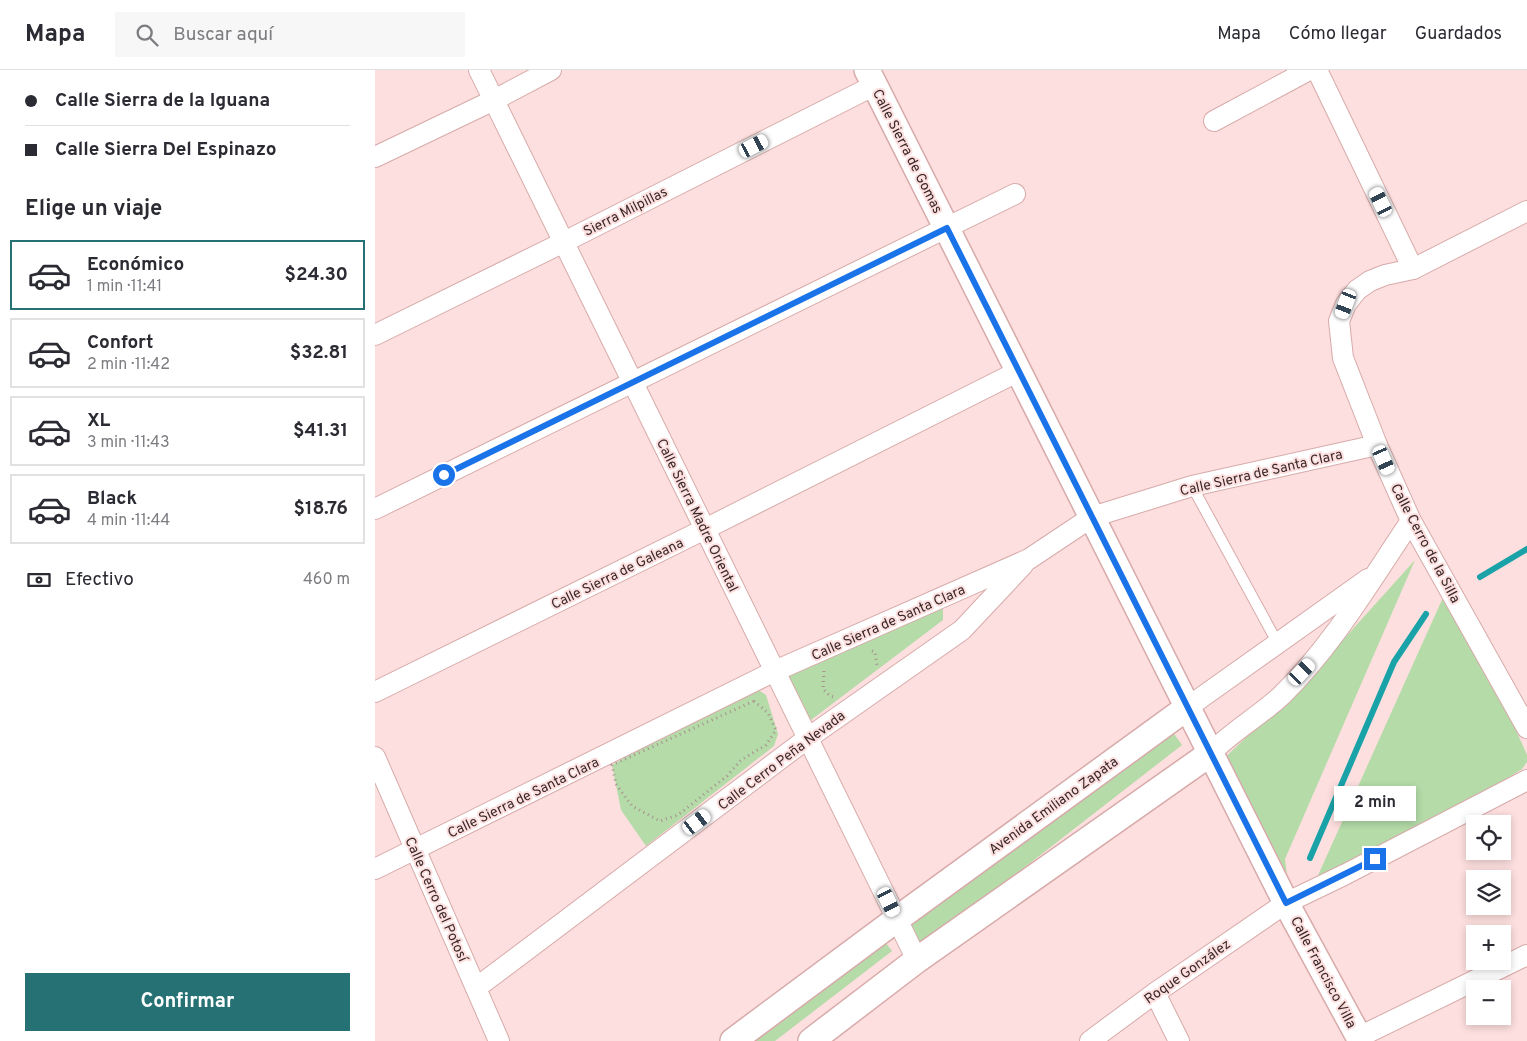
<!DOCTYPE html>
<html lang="es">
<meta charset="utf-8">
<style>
:root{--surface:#fff;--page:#f7f7f7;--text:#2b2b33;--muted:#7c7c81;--line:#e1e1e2;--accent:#267174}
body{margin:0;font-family:Overpass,sans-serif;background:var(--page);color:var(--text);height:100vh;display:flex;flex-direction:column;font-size:19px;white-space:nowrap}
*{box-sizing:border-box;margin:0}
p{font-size:16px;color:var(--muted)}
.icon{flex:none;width:28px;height:28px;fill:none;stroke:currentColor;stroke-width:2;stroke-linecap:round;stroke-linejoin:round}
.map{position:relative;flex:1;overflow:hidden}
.side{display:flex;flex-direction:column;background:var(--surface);width:375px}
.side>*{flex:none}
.hud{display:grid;align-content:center;height:110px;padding:0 25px;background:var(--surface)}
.fabs{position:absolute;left:1091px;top:745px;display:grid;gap:10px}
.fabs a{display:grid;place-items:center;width:45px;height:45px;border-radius:0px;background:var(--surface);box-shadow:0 2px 8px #0003;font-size:25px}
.end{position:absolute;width:22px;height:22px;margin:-11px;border:6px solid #1a73e8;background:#fff;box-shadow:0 0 0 2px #fff}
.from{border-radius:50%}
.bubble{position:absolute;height:35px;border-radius:0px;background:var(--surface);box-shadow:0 2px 8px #0003;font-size:16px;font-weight:700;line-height:35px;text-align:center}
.car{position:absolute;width:15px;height:30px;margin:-15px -8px;border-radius:6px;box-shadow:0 0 4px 1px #0007;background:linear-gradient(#fff 24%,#345 0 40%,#fff 0 76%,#345 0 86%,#fff 0)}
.hud b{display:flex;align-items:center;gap:18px;height:48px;font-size:19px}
.hud b+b{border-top:1px solid var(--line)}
.hud i{width:12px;height:12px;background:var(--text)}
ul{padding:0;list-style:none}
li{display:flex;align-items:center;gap:15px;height:70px;margin:0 10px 8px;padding:0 15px;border:2px solid var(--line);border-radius:0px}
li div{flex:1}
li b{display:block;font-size:19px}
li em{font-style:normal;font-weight:700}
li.selected{border-color:var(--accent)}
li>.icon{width:45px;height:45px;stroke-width:1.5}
h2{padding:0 25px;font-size:22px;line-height:60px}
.pay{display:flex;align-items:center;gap:12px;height:55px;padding:0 25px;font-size:19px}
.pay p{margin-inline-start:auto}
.cta{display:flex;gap:10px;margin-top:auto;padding:10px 25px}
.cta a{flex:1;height:58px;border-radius:0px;background:var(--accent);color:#fff;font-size:20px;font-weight:700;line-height:58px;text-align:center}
header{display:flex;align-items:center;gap:30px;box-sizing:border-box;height:70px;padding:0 25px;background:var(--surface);border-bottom:1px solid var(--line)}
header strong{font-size:24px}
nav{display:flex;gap:28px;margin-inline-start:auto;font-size:18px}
.search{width:350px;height:45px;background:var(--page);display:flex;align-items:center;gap:12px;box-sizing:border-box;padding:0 18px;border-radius:0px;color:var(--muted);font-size:19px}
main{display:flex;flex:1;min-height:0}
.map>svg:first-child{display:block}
.green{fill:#b4dba8}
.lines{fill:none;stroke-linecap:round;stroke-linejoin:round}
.stream{stroke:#19a3a8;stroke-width:6}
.service-casing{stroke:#d8aaaa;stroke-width:12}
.minor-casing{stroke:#d8aaaa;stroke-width:22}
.tertiary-casing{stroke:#d8aaaa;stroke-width:28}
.path{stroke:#a7908f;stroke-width:3;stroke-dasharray:1 4;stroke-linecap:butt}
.service{stroke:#fff;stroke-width:10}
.minor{stroke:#fff;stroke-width:20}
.tertiary{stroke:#fff;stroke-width:25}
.route{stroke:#1a73e8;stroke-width:6}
.labels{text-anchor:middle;stroke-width:4;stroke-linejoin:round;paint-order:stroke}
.street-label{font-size:14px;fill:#392828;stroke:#fcdfde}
</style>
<header>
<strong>Mapa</strong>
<div class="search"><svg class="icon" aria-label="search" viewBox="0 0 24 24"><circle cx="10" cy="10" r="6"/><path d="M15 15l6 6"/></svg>Buscar aquí</div>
<nav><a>Mapa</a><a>Cómo llegar</a><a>Guardados</a></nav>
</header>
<main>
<section class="side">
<div class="hud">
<b><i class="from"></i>Calle Sierra de la Iguana</b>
<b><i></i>Calle Sierra Del Espinazo</b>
</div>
<h2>Elige un viaje</h2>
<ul>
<li class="selected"><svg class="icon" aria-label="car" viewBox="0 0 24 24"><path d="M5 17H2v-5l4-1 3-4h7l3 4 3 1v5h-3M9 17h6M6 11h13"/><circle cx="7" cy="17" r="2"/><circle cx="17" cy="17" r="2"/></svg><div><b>Económico</b><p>1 min · 11:41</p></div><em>$24.30</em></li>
<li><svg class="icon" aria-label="car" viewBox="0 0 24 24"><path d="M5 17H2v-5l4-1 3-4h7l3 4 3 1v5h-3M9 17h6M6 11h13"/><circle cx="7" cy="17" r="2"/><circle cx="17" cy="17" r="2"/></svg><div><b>Confort</b><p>2 min · 11:42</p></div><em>$32.81</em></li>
<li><svg class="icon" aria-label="car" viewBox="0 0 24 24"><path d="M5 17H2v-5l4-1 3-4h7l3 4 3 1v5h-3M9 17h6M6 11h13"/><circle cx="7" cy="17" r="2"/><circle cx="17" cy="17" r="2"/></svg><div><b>XL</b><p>3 min · 11:43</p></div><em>$41.31</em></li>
<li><svg class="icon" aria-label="car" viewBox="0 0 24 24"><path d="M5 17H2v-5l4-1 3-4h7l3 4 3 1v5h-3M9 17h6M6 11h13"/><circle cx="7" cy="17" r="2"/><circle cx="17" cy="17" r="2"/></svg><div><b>Black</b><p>4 min · 11:44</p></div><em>$18.76</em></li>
</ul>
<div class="pay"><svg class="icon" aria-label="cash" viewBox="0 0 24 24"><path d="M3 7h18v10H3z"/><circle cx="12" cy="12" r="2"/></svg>Efectivo<p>460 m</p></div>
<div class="cta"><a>Confirmar</a></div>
</section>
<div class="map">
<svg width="1152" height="971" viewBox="0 0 1152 971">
<rect width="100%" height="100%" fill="#fcdfde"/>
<g class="green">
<polygon points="1040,490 910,789 914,823 844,693 931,611"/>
<polygon points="1075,512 1152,685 1152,692 1147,699 973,809 940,812"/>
<polygon points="561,530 568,540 568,550 428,656 407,604"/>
<polygon points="376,615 391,625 403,664 399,676 271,776 246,740 237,695"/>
<polygon points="787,647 807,675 543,880 523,844"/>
<polygon points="501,860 517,881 400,971 350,971"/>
</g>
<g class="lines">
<g class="stream">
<polyline points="1105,507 1152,479"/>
<polyline points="935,788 1019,592 1051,544"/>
</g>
<g class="service-casing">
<polyline id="service" points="817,416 902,572"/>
</g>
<g class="minor-casing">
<g id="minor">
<polyline points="104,0 542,890"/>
<polyline points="942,0 1038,199"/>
<polyline points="839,51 934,0"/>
<polyline points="0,87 119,30 176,0"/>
<polyline points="1152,141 1038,199 1010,205 995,211 982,220 971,234 964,251 968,288 1002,375 1036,451 1152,658"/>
<polyline points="0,265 189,172 500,15"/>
<polyline points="0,439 640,124"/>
<polyline points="0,622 330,459 644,301"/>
<polyline points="813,637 993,509"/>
<path d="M836 683C857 661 885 646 907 625 959 574 995 511 1036 451"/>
<polyline points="0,687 124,971"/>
<polyline points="0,799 400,601 654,489 717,447 817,416 1002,375"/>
<polyline points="101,918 433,668 587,560 648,495"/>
<polyline points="780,923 804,971"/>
<polyline points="984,967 1152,885"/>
<polyline points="715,971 780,923 911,833 971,804 1152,710"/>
</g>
</g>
<g class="tertiary-casing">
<g id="tertiary">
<polyline points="492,0 911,833 986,971"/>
<polyline points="358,971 522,849 813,637"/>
<polyline points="436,971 542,890 836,683"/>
</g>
</g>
<g class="path">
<polyline points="497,581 500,582 502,595"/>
<polyline points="449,601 448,619 455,626 459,627"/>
<polygon points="379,631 393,643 401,660 391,675 366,690 352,706 303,745 285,751 257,736 241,714 237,695"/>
</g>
<use href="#service" class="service"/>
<use href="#minor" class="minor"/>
<use href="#tertiary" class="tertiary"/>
</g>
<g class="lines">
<polyline class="route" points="69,405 572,158 911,833 1000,789"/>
</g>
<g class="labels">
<g class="street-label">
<text transform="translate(533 81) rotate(63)" y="5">Calle Sierra de Gomas</text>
<text transform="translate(250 141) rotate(-27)" y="5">Sierra Milpillas</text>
<text transform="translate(886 402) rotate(-13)" y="5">Calle Sierra de Santa Clara</text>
<text transform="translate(323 445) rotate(64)" y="5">Calle Sierra Madre Oriental</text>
<text transform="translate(1051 473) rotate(62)" y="5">Calle Cerro de la Silla</text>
<text transform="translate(242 503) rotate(-26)" y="5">Calle Sierra de Galeana</text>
<text transform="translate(513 552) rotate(-24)" y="5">Calle Sierra de Santa Clara</text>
<text transform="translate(406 690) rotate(-37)" y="5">Calle Cerro Peña Nevada</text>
<text transform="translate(148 727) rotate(-26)" y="5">Calle Sierra de Santa Clara</text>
<text transform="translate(678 735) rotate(-36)" y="5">Avenida Emiliano Zapata</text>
<text transform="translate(62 829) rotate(66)" y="5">Calle Cerro del Potosí</text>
<text transform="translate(812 901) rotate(-35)" y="5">Roque González</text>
<text transform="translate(949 902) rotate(62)" y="5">Calle Francisco Villa</text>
</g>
</g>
</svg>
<div class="fabs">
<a><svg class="icon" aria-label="locate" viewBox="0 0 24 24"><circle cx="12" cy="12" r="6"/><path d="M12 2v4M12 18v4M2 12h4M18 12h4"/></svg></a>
<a><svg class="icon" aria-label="layers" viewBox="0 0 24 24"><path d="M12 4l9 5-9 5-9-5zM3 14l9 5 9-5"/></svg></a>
<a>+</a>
<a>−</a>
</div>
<i class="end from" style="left:69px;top:405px"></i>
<i class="end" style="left:1000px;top:789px"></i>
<div class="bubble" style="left:959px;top:716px;width:82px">2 min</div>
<i class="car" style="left:379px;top:76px;rotate:63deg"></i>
<i class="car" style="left:1006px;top:132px;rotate:334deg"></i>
<i class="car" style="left:971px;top:234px;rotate:201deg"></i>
<i class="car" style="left:1009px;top:390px;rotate:156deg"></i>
<i class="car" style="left:927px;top:602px;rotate:44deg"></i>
<i class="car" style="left:322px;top:752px;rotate:53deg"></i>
<i class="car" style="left:514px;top:832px;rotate:154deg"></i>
</div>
</main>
